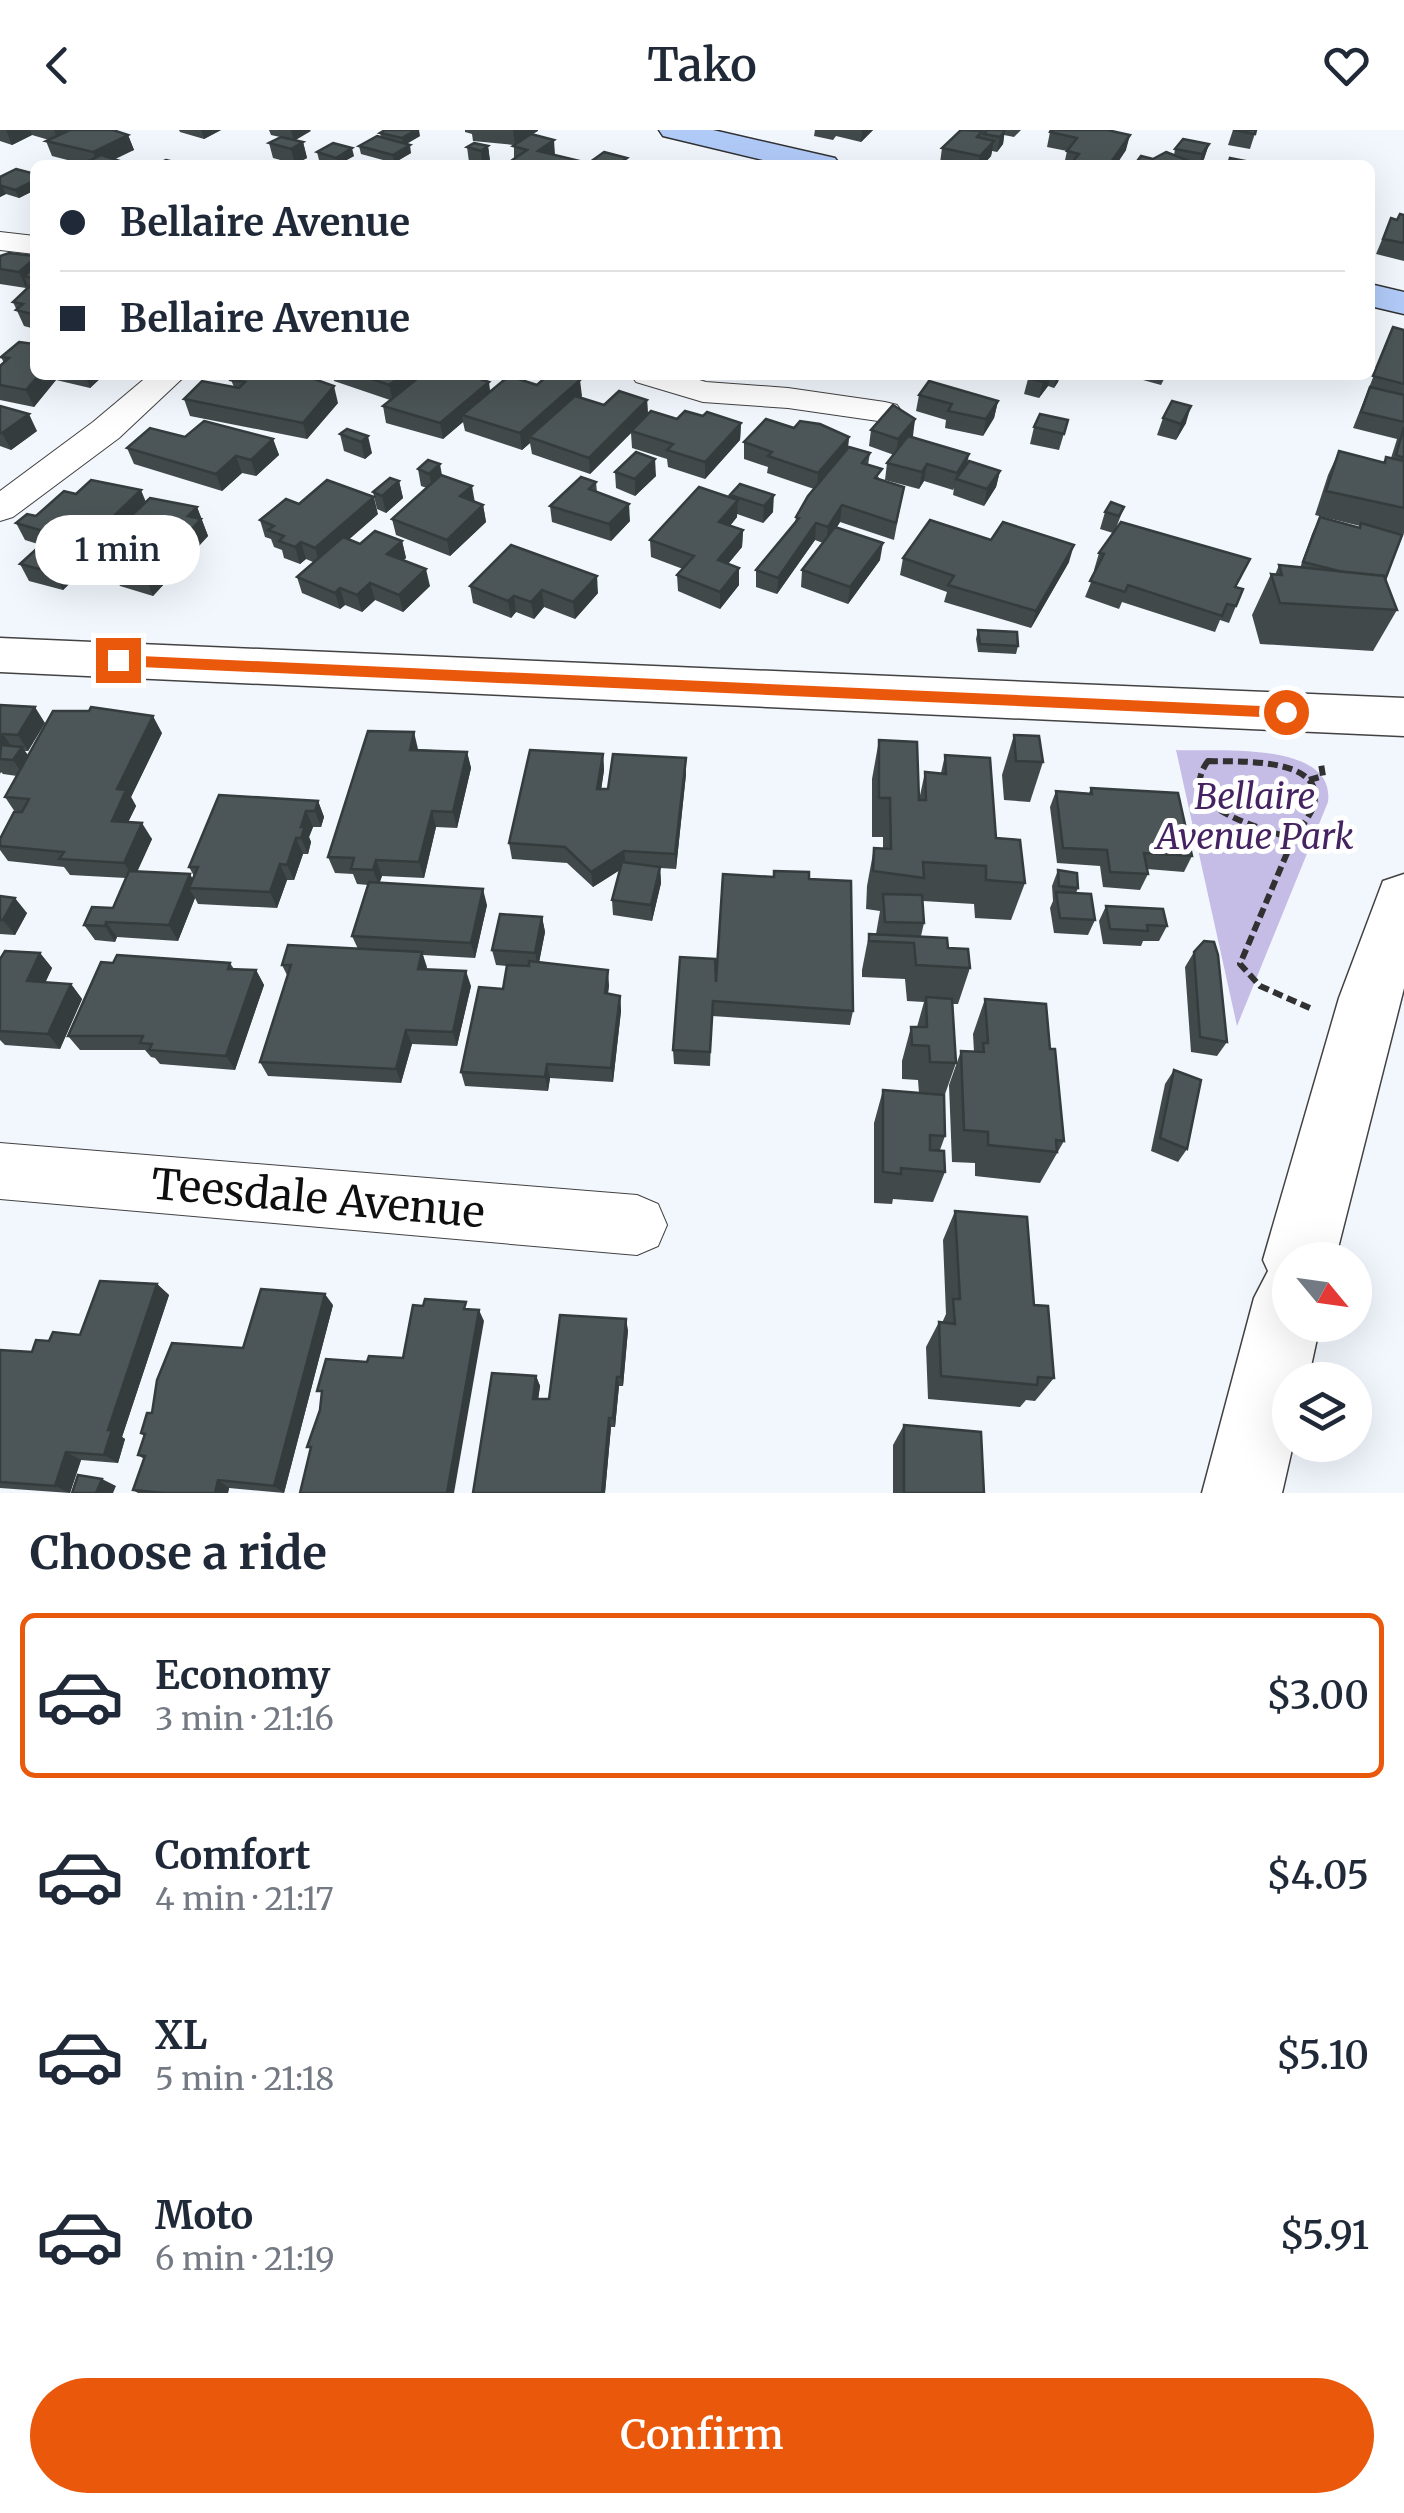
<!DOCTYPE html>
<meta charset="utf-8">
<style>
:root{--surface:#fff;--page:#f6f6f7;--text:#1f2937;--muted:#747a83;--line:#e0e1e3;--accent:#ea580c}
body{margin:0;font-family:Merriweather,serif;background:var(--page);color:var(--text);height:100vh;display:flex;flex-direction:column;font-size:38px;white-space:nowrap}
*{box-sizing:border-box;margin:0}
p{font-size:32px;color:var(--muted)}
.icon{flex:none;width:55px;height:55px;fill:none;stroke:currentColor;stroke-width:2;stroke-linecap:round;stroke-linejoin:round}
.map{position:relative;height:1363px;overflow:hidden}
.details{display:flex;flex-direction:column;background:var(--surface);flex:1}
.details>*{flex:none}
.top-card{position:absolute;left:30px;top:30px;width:1345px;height:220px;border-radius:15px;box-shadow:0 10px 40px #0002;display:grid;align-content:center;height:220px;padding:0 30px;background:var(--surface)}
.needle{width:65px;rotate:119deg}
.tools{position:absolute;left:1272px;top:1112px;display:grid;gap:20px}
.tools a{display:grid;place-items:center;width:100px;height:100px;border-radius:50%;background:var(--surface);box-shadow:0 10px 40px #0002;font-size:50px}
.end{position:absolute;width:45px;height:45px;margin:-22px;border:12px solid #ea580c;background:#fff;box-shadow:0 0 0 5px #fff}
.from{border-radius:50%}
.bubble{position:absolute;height:70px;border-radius:35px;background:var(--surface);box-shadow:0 10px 40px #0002;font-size:32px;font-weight:600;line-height:70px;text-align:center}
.top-card b{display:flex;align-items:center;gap:35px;height:95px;font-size:38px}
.top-card b+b{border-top:2px solid var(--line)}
.top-card i{width:25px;height:25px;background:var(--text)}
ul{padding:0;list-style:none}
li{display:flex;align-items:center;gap:30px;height:165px;margin:0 20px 15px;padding:0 10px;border:5px solid transparent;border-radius:15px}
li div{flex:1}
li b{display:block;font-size:38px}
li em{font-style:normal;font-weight:600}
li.on{border-color:var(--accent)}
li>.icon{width:90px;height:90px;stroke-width:1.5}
h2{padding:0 30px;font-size:45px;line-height:120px}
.action{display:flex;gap:20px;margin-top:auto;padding:20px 30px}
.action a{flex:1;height:115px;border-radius:60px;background:var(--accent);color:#fff;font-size:40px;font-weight:600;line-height:115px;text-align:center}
header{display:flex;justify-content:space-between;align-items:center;height:130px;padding:0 30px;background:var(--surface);font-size:45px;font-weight:600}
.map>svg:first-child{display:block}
.green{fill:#c6bde7}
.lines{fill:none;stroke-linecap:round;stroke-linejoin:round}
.minor-casing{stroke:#424242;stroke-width:2}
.tertiary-casing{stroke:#424242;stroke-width:3}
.secondary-casing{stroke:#313131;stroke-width:3}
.path{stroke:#313131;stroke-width:6;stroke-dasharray:10 5;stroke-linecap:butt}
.minor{fill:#fff;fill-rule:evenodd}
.tertiary{fill:#fff;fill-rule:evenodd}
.secondary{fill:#b1cbf9;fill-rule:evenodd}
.wall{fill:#41494b}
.shaded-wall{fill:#353c3d}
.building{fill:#4c5557;stroke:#353c3d;stroke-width:2.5}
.route{fill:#ea580c}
.labels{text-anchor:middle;stroke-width:10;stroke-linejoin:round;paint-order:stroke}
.park-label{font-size:35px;font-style:italic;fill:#452362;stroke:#fff}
.near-street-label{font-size:42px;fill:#0f0f0f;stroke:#fff}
</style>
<header><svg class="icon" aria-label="back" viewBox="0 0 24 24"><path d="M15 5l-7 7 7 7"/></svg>Tako<svg class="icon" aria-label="heart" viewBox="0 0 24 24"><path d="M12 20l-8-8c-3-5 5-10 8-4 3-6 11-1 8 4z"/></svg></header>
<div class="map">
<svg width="1404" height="1363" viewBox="0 0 1404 1363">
<rect width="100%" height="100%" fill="#f2f7fe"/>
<path class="green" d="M1176 620C1215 622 1336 610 1328 672L1237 896Z"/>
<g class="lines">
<g class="minor-casing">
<g id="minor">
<polygon points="0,102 35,106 35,124 0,120"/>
<polygon points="149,245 186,245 119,308 13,387 0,391 0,361 93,292"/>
<polygon points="631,245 683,245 706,252 788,258 885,272 897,275 902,282 897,289 885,292 788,278 703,272 636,252"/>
<polygon points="0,1013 637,1065 658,1074 667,1095 658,1116 637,1125 0,1069"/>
</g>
</g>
<g class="tertiary-casing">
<g id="tertiary">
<polygon points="0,508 1404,568 1404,606 0,542"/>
<polygon points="1404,744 1404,858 1335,1130 1290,1130 1290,1195 1320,1195 1308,1250 1290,1250 1293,1315 1282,1363 1202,1363 1254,1168 1268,1141 1263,1130 1339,868 1383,751"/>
</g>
</g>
<g class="secondary-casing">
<g id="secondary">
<polygon points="659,0 713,0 835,28 840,35 784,35 663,6"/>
<polygon points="1370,154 1404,162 1404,184 1370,176"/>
</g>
</g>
<g class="path">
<path d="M1208 631C1234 632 1326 626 1314 674 1311 686 1299 699 1293 709 1260 697 1173 678 1208 631Z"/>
<polyline points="1309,650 1323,646 1321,634"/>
<polyline points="1293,709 1240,834 1260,856 1312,879"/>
</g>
<use href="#minor" class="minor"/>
<use href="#tertiary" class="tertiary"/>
<use href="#secondary" class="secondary"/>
</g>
<g class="wall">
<polygon points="0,0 113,0 128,5 134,20 83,34 52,26 46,11 49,10 32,5 12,15 0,11"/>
<polygon points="179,0 221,0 204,9 180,2"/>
<polygon points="269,0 310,0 295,10 303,12 307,28 295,34 273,28 269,13 280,7 271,5"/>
<polygon points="465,0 538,0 532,4 555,25 580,31 580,35 505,35 514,28 514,15 473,11 472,4 465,2"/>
<polygon points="815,0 873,0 861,12 836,6 833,10 814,6"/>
<polygon points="961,0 1021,0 1014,7 1004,5 1003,14 997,22 992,21 991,26 983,35 948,35 940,33 942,18"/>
<polygon points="1233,0 1256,0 1250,19 1228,15"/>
<polygon points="1050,2 1126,20 1116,35 1064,35 1067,21 1047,17"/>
<polygon points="380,3 420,6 406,14 411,23 394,33 361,24 359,16 381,7"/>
<polygon points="1209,14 1204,29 1201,35 1135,35 1174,25 1175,19"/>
<polygon points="488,16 490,31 484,35 469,32 467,17"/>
<polygon points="317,22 354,26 336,35 319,30"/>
<polygon points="35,44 35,66 33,61 19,68 6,64 0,67 0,47"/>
<polygon points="1404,85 1404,131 1376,124 1391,88 1397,90"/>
<polygon points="0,126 35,126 35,199 24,196 13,172 29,157 28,156 26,158 0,154"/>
<polygon points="1393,197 1404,200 1404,403 1385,450 1397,480 1373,521 1260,514 1252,485 1271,444 1275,445 1279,435 1300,438 1312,404 1320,387 1359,398 1360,396 1315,385 1328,345 1339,321 1383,332 1386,327 1391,328 1397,309 1353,298"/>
<polygon points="19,212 35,245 104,245 90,258 56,250 34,277 0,270 0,236 4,233 1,227"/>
<polygon points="333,245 486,245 481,249 490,261 537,255 582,266 580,268 604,275 647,270 648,285 677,289 703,286 741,293 740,310 705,349 668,337 667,329 632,318 631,303 590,344 532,324 530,313 522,320 465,301 463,292 443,309 386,293 383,276 390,270 334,251"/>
<polygon points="1029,245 1060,245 1058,252 1054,258 1048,256 1039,268 1024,264"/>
<polygon points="1145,245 1166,245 1161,255 1143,250"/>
<polygon points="231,250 338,273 307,309 190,286 184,269 234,257"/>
<polygon points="919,265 998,271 994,288 983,306 945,298 946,290 916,281"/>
<polygon points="0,276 37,301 11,320 0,316"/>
<polygon points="1163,288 1186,293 1176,310 1157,305"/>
<polygon points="915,289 912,307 967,332 1000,341 996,357 984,376 953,365 954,358 953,360 924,351 919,359 885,350 887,333 894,325 869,316 871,300"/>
<polygon points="1068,290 1059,320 1030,314 1034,297"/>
<polygon points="794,298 849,307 848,318 870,323 868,335 880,349 904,357 894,410 840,392 837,397 880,430 848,474 801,457 802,440 823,413 815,410 777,464 756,457 756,440 795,393 796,387 814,359 767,343 768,337 744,329 744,312"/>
<polygon points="347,299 372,323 365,329 344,321 340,304"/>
<polygon points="185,307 273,309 279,325 256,346 242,343 222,361 134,334 127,318"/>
<polygon points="418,339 442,345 474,372 483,375 486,392 450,426 396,405 392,389 427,358 421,356"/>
<polygon points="615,342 656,346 635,366 616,358"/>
<polygon points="399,351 403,368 386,383 377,379 373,362"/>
<polygon points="596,352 597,362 630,391 611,411 552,392 550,376"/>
<polygon points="740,354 773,382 763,393 737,384 737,387 730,396 743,400 742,417 728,434 739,438 739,455 720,479 678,461 677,445 683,439 651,427 650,410 730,368 730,365"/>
<polygon points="76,364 197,377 208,406 153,466 120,456 112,440 122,429 114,427 108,416 63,460 29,451 20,434 41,415 25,410 16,393 36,386"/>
<polygon points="299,374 378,384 349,409 360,414 402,411 406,428 403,430 430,456 403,482 375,470 362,482 345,475 340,479 302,463 297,447 313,432 306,429 300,434 284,428 282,420 274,417 271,409 265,407 260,390"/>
<polygon points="1124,377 1115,401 1242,446 1236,457 1243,459 1229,493 1220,490 1215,502 1122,472 1119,479 1085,467 1096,440 1094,440 1099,423 1113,403 1100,399 1105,382"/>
<polygon points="991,410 1069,432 1031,498 944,472 947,462 900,445 903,428"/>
<polygon points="470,456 598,463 575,489 544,477 534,489 516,482 511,488 473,473"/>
<polygon points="978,500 1018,516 1016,524 978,522 976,509"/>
<polygon points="0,575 45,593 28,621 25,621 28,625 162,603 131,667 136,676 128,692 152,709 137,741 193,749 194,746 189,737 318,671 324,687 321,697 313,697 309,707 311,712 308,724 303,724 294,750 287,750 277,778 198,774 195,768 178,811 117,807 115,812 95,810 84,795 113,778 126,748 70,745 64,737 8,731 0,720 0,709 15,682 5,667 17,646 3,644 1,642 0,644"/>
<polygon points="1014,605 1043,632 1030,672 1004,670 1002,645"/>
<polygon points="879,610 919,670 925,642 941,643 945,625 1025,753 1011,790 975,788 974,774 923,771 924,793 921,806 948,818 970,838 958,874 953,874 956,933 944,967 945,1006 940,1020 945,1042 933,1072 893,1069 892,1074 874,1073 874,993 883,960 919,963 918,950 902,949 902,931 911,897 917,897 924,872 907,871 905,849 862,847 862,840 869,804 876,804 880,781 866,779 867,756 874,718 883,718 883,707 872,707 872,649"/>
<polygon points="418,619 467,622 471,638 457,698 436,697 424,748 382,746 379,753 487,775 475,828 423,825 426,839 471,856 457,916 412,914 401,953 268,946 260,932 288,847 282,835 358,819 352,806 368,755 357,754 353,744 335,743 328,727"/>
<polygon points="603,624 604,640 601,659 608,659 686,628 686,644 676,739 660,738 661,753 652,791 613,785 612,770 620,740 593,757 567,733 512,729 509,713"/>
<polygon points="1091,658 1192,726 1184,742 1147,739 1148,744 1140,760 1103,757 1100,736 1057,733 1050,677 1056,661 1089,663"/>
<polygon points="1058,740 1078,758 1076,763 1095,790 1088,805 1054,803 1050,778 1053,771 1052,756"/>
<polygon points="809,749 853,881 850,895 712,886 710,936 674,934 673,920 716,852"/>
<polygon points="0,766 27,783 15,805 0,804"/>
<polygon points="1106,776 1167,796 1159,811 1143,811 1141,816 1103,814 1099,791"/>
<polygon points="542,787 545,802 539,832 609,855 608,864 620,866 621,881 613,952 550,948 548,961 465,956 461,942 503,859 507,836 496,835 492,820"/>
<polygon points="1194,822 1227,912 1217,926 1191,922 1185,837"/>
<polygon points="40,823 52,838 45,853 71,854 82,869 60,919 5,915 0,910 0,829"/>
<polygon points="113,833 230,833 234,839 256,840 264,855 235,940 160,934 155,928 151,927 145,920 80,920 68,906"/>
<polygon points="985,869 1050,919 1064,1011 1040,1053 975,1046 975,1033 952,1032 949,955 961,921 974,922 973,904"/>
<polygon points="1174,940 1187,1019 1178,1032 1151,1021 1165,954"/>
<polygon points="955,1081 1034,1175 1054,1248 1035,1271 1026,1270 1020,1277 928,1269 926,1217 939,1192 942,1193 946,1184 943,1110"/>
<polygon points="157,1154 169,1165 122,1307 125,1309 118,1333 81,1330 70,1363 0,1358 0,1220 32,1222 49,1211 80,1205"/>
<polygon points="333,1175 284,1363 229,1358 228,1363 138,1363 133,1360 144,1329 138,1325 144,1306 141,1303 152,1283 243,1218"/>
<polygon points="628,1200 623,1256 619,1256 615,1297 611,1297 605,1363 473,1363 536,1246 540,1256 538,1269 549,1269"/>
<polygon points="904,1295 984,1363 893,1363 893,1315"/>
</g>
<g class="shaded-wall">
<polygon points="6,0 30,0 32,5 12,15"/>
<polygon points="54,0 86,0 59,13"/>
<polygon points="201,0 221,0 204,9"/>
<polygon points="291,0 310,0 311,1 294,11"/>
<polygon points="416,0 419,0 420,6 403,16 402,8"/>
<polygon points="513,0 538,0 538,1 515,15"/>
<polygon points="862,0 873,0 861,12"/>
<polygon points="1005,0 1003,14 997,22 1000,7"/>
<polygon points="128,5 134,20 103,35 98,35 93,22"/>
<polygon points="1130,5 1126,20 1116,35 1109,35"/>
<polygon points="554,10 555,25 538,21"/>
<polygon points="994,11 991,26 983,35 978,35 980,26"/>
<polygon points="303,12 307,28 295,34 291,19"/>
<polygon points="1209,14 1204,29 1199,35 1202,24"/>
<polygon points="410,15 411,23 394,33 393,25"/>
<polygon points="488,16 490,31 482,35 481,21"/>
<polygon points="352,18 354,26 338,35 336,28"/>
<polygon points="35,50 35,60 32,59 33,61 19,68 15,60"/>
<polygon points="2,56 6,64 0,67 0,58"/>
<polygon points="35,128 35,149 24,146 28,156 26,158 19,142"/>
<polygon points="39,245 53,245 56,250 34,277 26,260"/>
<polygon points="85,245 104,245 90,258"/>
<polygon points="403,245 428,245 393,271 389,255"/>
<polygon points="1048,245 1051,245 1048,256 1039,268 1043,252"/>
<polygon points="1057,245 1060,245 1058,252 1054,258"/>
<polygon points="580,250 582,266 534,309 529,307 530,313 522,320 520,303"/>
<polygon points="489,252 491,268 462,285 463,292 443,309 440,293"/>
<polygon points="334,256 338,273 307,309 303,293"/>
<polygon points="647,270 648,287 631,301 631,303 590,344 589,328"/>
<polygon points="998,271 994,288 983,306 986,289"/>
<polygon points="1191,276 1186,293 1176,310 1181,294"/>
<polygon points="29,284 37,301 11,320 2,303"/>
<polygon points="915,289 913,306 896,325 898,309"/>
<polygon points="741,293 740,310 705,349 705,332"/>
<polygon points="368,306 372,323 365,329 361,312"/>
<polygon points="849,307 847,324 817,360 818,343"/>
<polygon points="273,309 279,325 256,346 251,330"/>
<polygon points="969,324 966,341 956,349 953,360 957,343"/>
<polygon points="236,326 242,343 222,361 216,344"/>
<polygon points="655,329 656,346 635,366 635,349"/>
<polygon points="440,334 443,351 433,360 429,344"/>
<polygon points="927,334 924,351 919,359 922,342"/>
<polygon points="1000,341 996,357 984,376 987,359"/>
<polygon points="399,351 403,368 386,383 382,366"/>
<polygon points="472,356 475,373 460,366"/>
<polygon points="141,360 148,377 106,410 108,416 63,460 54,443"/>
<polygon points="774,365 773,382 763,393 764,376"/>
<polygon points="374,367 378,384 320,435 315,418"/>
<polygon points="738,370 737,387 719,409 719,392"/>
<polygon points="629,374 630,391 611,411 609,394"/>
<polygon points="483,375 486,392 450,426 447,410"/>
<polygon points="842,375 840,392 826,414 828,397"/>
<polygon points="197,377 208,406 153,466 146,449 188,386"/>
<polygon points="816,393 815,410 777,464 778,448"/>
<polygon points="743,400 742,417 717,447 718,430"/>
<polygon points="402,411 406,428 391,441 387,424"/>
<polygon points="301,412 306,429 300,434 295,417"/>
<polygon points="883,413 880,430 848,474 850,457"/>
<polygon points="1074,415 1069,432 1031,498 1036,481"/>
<polygon points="739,438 739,455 720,479 720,462"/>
<polygon points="426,439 430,456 403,482 399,465"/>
<polygon points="597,446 598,463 575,489 573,472"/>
<polygon points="370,453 375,470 362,482 357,465"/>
<polygon points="340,458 345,475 340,479 335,463"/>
<polygon points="542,460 544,477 534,489 531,472"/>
<polygon points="514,466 516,482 511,488 508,471"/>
<polygon points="35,577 45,593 28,621 18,605"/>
<polygon points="153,586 162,603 131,667 136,676 121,707 112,691 117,659"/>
<polygon points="414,602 418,619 414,636 410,620"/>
<polygon points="3,604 14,620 0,629 0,608"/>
<polygon points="22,617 33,633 24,646 13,630"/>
<polygon points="467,622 471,638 457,698 453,682"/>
<polygon points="603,624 604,640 599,675 597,659"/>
<polygon points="686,628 686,644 676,739 675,724"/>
<polygon points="318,671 324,687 321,697 315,681"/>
<polygon points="306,681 313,697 309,707 311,712 308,724 301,708 301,697"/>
<polygon points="432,681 436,697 424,748 419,732"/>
<polygon points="142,693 152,709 134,749 124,733"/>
<polygon points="296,708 303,724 294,750 287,735"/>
<polygon points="624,721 626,736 593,757 591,742"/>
<polygon points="376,730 382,746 379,755 373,740"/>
<polygon points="280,734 287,750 277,778 270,762"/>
<polygon points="660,737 661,753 652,791 651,775"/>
<polygon points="190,744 198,758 189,758 195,768 178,811 169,795"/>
<polygon points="483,759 487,775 475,828 471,813"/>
<polygon points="15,768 27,783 15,805 3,790"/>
<polygon points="542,787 545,802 538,838 535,823"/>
<polygon points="106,792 117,807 115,812 105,796"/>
<polygon points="422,822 427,837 423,854 418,839"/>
<polygon points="40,823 52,838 39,866 27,851"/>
<polygon points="256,840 264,855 235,940 226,926"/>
<polygon points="608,840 609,855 606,878 605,863"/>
<polygon points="466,841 471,856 457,916 453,902"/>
<polygon points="71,854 82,869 60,919 48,904"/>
<polygon points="620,866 621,881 613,952 611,938"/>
<polygon points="406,900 412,914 401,953 396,939"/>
<polygon points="547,934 550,948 548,961 545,947"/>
<polygon points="157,1154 169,1165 122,1307 125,1309 118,1333 104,1325 108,1300"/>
<polygon points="325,1164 333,1175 284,1363 274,1356"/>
<polygon points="479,1180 484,1191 454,1363 447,1363"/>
<polygon points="626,1189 628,1200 623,1256 621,1247"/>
<polygon points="536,1246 540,1256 537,1278 533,1269"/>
<polygon points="617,1247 619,1256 615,1297 613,1288"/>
<polygon points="609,1288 611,1297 605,1363 602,1363"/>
<polygon points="66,1322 81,1330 70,1363 55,1356"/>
<polygon points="102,1349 116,1356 113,1363 96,1363"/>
<polygon points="218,1350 229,1358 228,1363 215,1363"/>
</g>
<g class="building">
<polygon points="70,0 113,0 128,5 93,22 46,11"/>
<polygon points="385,0 416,0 402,8 380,3"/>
<polygon points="961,0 982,1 977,7 994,11 980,26 942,18"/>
<polygon points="987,0 1005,0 1000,7 984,4"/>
<polygon points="1051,0 1107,0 1130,5 1109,35 1070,35 1079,24 1067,21 1077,8 1050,2"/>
<polygon points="1233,0 1256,0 1255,4"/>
<polygon points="531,4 554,10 538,21 580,31 575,35 505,35 527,20 513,16"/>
<polygon points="377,6 410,15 393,25 359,16"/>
<polygon points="281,7 303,12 291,19 269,13"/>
<polygon points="1183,9 1209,14 1202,24 1175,19"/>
<polygon points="333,13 352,18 336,28 317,22"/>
<polygon points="474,13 488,16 481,21 467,17"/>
<polygon points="604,22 627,28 617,35 586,35"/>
<polygon points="1166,22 1192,32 1190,35 1135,34 1141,26 1153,29"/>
<polygon points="101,25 132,35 80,35"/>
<polygon points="1230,28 1250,32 1249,35 1228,35"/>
<polygon points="166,30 185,35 155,35"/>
<polygon points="16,39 35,44 35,50 15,60 2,56 0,58 0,47"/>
<polygon points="1400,84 1404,85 1404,113 1383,109 1391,88 1397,90"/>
<polygon points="9,123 35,126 35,128 19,142 0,139 0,126"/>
<polygon points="35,137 35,149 24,146"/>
<polygon points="35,151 35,185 16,180 23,174 13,172"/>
<polygon points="1393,197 1404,200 1404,254 1373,246"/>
<polygon points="19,212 35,214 35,245 39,245 26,260 0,255 0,236 9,228 1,227"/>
<polygon points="236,245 303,245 334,256 303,293 184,269 202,251 239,258 245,252 231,250"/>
<polygon points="361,245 403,245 389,255"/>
<polygon points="422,245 468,245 489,252 440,293 383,276"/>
<polygon points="548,245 566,245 580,250 520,303 462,285 509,246 537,255"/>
<polygon points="1029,245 1048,245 1043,252 1028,248"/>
<polygon points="929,251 998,271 986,289 948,281 952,274 919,265"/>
<polygon points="1370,257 1404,265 1404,292 1361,282"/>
<polygon points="619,261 647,270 589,328 529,307 575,266 604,275"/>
<polygon points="1172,271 1191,276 1181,294 1163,288"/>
<polygon points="893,275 915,289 898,309 871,300"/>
<polygon points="0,276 29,284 2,303 0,303"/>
<polygon points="651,281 677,289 685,281 703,286 707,282 741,293 705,332 667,320 673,314 631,301"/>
<polygon points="1040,284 1068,290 1064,304 1034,297"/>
<polygon points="766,289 794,298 800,291 820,294 849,307 818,343 768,326 772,322 744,312"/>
<polygon points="204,291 273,309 251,330 236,326 216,344 127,318 150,298 185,307"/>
<polygon points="1404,297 1404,328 1396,325"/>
<polygon points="347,299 368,306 361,312 340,304"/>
<polygon points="908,306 969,324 957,343 927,334 922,342 887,333"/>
<polygon points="849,317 870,323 862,333 882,339 875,348 904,357 896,393 842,375 828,397 816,393 778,448 756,440 799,388 796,387 808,366"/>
<polygon points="1339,321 1385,333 1386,327 1404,331 1404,378 1326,361"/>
<polygon points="636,322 655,329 635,349 615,342"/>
<polygon points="428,330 440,334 429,344 418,339"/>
<polygon points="969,331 1000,341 987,359 956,349"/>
<polygon points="441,345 472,356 460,366 483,375 447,410 392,389"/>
<polygon points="581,347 596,352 589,359 629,374 609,394 550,376"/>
<polygon points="390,348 399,351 382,366 373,362"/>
<polygon points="91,350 141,360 54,443 20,434 53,404 16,393 27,384 36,386 64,361 76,364"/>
<polygon points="327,350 374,367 315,418 301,412 295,417 279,411 284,406 268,400 274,396 260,390 286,369 299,374"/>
<polygon points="740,354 774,365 764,376 730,365"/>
<polygon points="699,357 738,370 719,392 743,400 718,430 739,438 720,462 677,445 694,426 650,410"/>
<polygon points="150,368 197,377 188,386 201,389 146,449 112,440 134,418 106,410"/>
<polygon points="1111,372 1124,377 1119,386 1105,382"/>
<polygon points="1320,387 1360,398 1361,393 1402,405 1385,450 1384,446 1343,442 1303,432"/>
<polygon points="930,390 991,410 1003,392 1074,415 1036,481 948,455 954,446 903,428"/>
<polygon points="1121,392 1250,429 1235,457 1243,459 1236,476 1227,474 1222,486 1128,455 1125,462 1090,451 1104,424 1099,423"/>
<polygon points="835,397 883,413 850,457 802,440"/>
<polygon points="375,401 402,411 387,424 426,439 399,465 370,453 357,465 340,458 335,463 297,447 343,407 360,414"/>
<polygon points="511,415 597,446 573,472 542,460 531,472 514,466 508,471 470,456"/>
<polygon points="1279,435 1384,446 1397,480 1280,473 1271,444 1282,445"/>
<polygon points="978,500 1017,502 1018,516 980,514"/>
<polygon points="0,575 35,577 18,605 3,604 0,608"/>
<polygon points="91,577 153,586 117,659 126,660 112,691 142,693 124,733 59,729 64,722 0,716 0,709 14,682 22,682 29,669 5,667 53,581 89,581"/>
<polygon points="368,601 414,602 410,620 467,622 453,682 432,681 419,732 376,730 373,740 351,739 354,728 328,727"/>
<polygon points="1014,605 1039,606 1043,632 1016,631"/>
<polygon points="879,610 917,612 919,670 926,670 925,642 946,644 945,625 990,628 996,708 1020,710 1025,753 986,750 986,736 923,732 924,748 873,741 874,718 891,719 890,668 879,668"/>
<polygon points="1,615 22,617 13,630 0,629"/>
<polygon points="530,620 603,624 597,659 608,659 613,624 686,628 675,724 624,721 591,742 565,717 509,713"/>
<polygon points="1091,658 1178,663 1192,726 1144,723 1148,744 1110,742 1107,720 1063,718 1056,661 1092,664"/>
<polygon points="219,665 318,671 315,681 306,681 301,697 305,696 301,708 296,708 287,735 280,734 270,762 189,758 198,737 189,737"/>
<polygon points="622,732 660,737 651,775 612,770"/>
<polygon points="1058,740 1077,743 1078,758 1059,756"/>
<polygon points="129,741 190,744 169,795 106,792 105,796 84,795 92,777 113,778"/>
<polygon points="774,741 809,742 809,749 851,751 853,881 713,871 710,922 673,920 680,827 715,829 716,852 723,744 774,747"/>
<polygon points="369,752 483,759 471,813 352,806"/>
<polygon points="1056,762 1091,764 1095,790 1060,788"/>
<polygon points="883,764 922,765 924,793 885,792"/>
<polygon points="0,766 15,768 3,790 0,790"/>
<polygon points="1106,776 1163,779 1167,796 1147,795 1148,801 1110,799"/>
<polygon points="500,784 542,787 535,823 492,820"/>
<polygon points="869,804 947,808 948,818 968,819 970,838 916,835 914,813 869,811"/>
<polygon points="1204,811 1214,812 1218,825 1227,912 1200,907 1194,822"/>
<polygon points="288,815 422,822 418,839 466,841 453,902 406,900 396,939 260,932 291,835 282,835"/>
<polygon points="5,821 40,823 27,851 71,854 48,904 0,901 0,829"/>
<polygon points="117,825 230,833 228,839 256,840 226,926 149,920 152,914 140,913 143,906 68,906 101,832 113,833"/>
<polygon points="529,831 608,840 605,863 620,866 611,938 547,934 545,947 461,942 479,857 503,859 507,835 529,836"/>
<polygon points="926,867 952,869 956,933 930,932 929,916 912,915 911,897 927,897"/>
<polygon points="985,869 1046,874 1050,919 1055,919 1064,1011 1056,1010 1057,1022 988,1015 988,1002 964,1000 961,921 984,922 983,913 988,913"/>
<polygon points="1174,940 1201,950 1187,1019 1160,1008"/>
<polygon points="883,960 944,965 945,1006 930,1005 930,1020 944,1021 945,1042 901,1038 901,1044 883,1042"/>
<polygon points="955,1081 1027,1087 1034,1175 1048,1176 1054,1248 1038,1247 1037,1255 941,1246 939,1192 955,1194 953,1169 960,1169"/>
<polygon points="100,1151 157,1154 108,1300 112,1300 104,1325 66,1322 55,1356 0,1352 0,1220 32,1222 36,1210 49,1211 53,1202 80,1205"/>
<polygon points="261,1159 325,1164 274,1356 218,1350 215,1363 163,1363 133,1360 145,1326 138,1325 145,1304 141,1303 147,1283 152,1283 157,1250 172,1213 243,1218"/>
<polygon points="425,1169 466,1172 464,1179 479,1180 447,1363 300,1363 311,1317 307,1317 320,1280 322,1261 317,1261 326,1229 367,1232 369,1226 403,1228 413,1175 423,1176"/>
<polygon points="560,1185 626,1189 621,1247 617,1247 613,1288 609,1288 602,1363 473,1363 492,1243 536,1246 533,1269 549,1269"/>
<polygon points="904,1295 981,1302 984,1363 904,1363"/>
<polygon points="78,1345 102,1349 96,1363 72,1363"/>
</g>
<polygon class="route" points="118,525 1286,577 1294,582 1286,588 118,536 110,530"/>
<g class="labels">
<g class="park-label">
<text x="1255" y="679">Bellaire<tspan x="1255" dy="40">Avenue Park</tspan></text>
</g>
<g class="near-street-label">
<text transform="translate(318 1068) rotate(5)" y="15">Teesdale Avenue</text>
</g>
</g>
</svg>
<div class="tools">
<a><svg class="needle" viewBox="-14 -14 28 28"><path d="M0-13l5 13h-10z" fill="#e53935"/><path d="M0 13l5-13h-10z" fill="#747a83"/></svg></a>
<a><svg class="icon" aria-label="layers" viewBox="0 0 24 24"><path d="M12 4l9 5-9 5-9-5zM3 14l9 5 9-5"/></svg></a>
</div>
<i class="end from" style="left:1286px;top:582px"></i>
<i class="end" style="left:118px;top:530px"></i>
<div class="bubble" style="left:35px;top:385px;width:165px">1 min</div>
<div class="top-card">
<b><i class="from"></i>Bellaire Avenue</b>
<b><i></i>Bellaire Avenue</b>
</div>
</div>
<section class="details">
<h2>Choose a ride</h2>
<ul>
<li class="on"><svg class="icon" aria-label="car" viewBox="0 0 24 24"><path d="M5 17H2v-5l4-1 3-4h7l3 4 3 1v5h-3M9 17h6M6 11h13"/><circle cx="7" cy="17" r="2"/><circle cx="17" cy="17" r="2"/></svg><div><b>Economy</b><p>3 min · 21:16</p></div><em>$3.00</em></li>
<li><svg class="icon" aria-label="car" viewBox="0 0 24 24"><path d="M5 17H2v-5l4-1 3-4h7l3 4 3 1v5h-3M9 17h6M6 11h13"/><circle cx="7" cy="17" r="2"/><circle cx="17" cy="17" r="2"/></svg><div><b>Comfort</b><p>4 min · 21:17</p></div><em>$4.05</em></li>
<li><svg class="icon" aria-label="car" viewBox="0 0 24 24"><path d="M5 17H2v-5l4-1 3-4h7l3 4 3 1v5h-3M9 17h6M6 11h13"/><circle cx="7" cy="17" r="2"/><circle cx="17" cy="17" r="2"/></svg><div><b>XL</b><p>5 min · 21:18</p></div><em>$5.10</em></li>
<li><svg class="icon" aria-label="car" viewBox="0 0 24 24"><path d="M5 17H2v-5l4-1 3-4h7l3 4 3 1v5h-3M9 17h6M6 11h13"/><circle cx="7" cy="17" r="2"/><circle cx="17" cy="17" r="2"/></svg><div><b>Moto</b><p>6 min · 21:19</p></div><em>$5.91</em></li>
</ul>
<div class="action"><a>Confirm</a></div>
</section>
